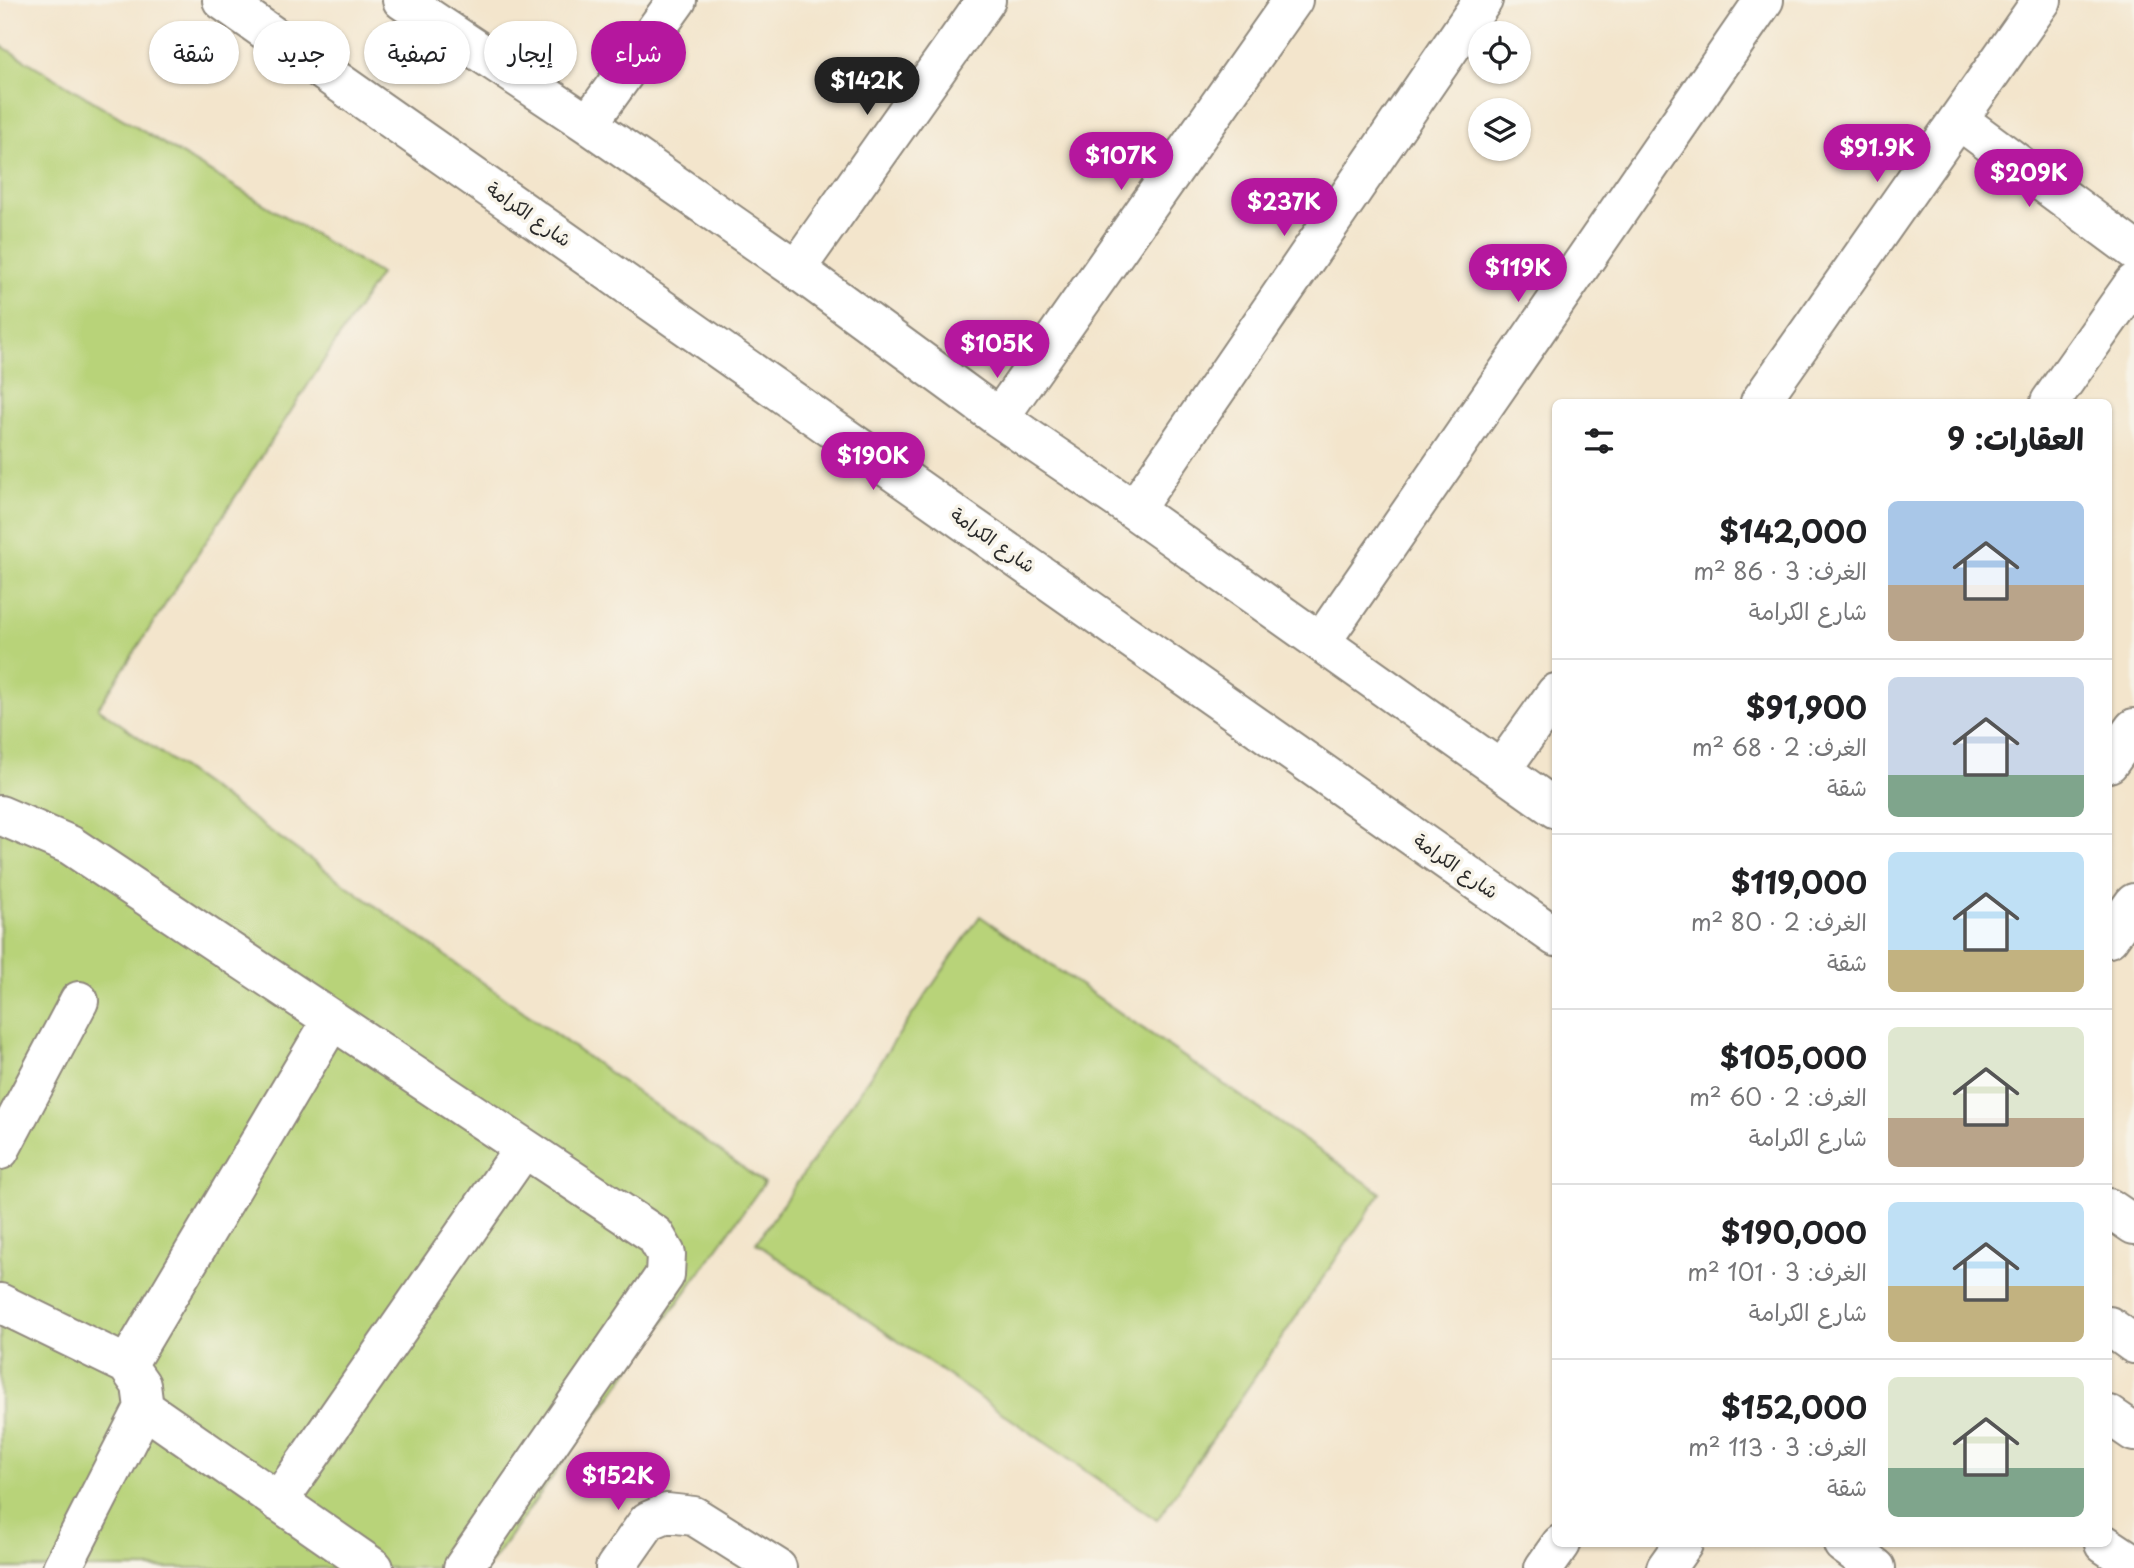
<!DOCTYPE html>
<html lang="ar">
<head>
<meta charset="utf-8">
<style>
  :root { --surface:#fff; --page:#f2f2f2; --text:#202124; --muted:#757577; --line:#e0e0e0; --accent:#b5179e }
  body { margin:0; font-family:"Playpen Sans","Playpen Sans Arabic",sans-serif; background:var(--page); color:var(--text); direction:rtl; height:100vh; display:flex; flex-direction:column; font-size:26px; white-space:nowrap }
  * { box-sizing:border-box; margin:0 }
  p { font-size:23px; color:var(--muted) }
  .icon { flex:none; width:38px; height:38px; fill:none; stroke:currentColor; stroke-width:2; stroke-linecap:round; stroke-linejoin:round }
  .map { position:relative; flex:1; overflow:hidden; direction:ltr }
  .sheet { position:absolute; left:1552px; top:399px; width:560px; height:1148px; display:flex; flex-direction:column; background:var(--surface); border-radius:10px; box-shadow:0 2px 5px #0004; direction:rtl }
  .sheet>* { flex:none }
  .hud { position:absolute; left:21px; top:21px; width:665px; height:63px; direction:rtl; display:flex; gap:14px }
  .buttons { position:absolute; left:1468px; top:21px; display:grid; gap:14px }
  .buttons a { display:grid; place-items:center; width:63px; height:63px; border-radius:50%; background:var(--surface); box-shadow:0 2px 5px #0004; font-size:35px }
  .price { position:absolute; translate:-50% -60px; padding:0 16px; border-radius:24px; background:var(--accent); color:#fff; font-size:23px; line-height:46px; filter:drop-shadow(0 2px 4px #0008) }
  .price::after { content:''; position:absolute; left:50%; top:42px; width:21px; height:16px; margin-left:-10px; background:inherit; clip-path:polygon(0 0,100% 0,50% 100%) }
  .price.current { background:#222; color:#fff }
  ul { padding:0; list-style:none }
  li { display:flex; align-items:center; gap:21px; height:175px; padding:0 28px }
  li+li { border-top:2px solid var(--line) }
  li span { display:grid; place-items:center; flex:none; width:196px; height:140px; border-radius:10px; color:#555 }
  li>.icon { margin-inline-start:auto }
  span .icon { width:84px; height:84px; fill:#fffc; stroke-width:1 }
  li b { font-size:30px }
  h2 { display:flex; justify-content:space-between; align-items:center; height:84px; padding:0 28px; font-size:30px }
  .pill { padding:0 24px; border-radius:32px; background:var(--surface); box-shadow:0 2px 5px #0004; font-size:24px; line-height:63px }
  .pill.current { background:var(--accent); color:#fff }
  .map>svg:first-child { display:block }
</style>
</head>
<body>
<div class="map">
<svg width="2134" height="1568" viewBox="0 0 2134 1568">
  <rect width="100%" height="100%" fill="#f7f3e8"/>
  <filter id="ink" filterUnits="userSpaceOnUse"><feTurbulence type="fractalNoise" baseFrequency=".0143" numOctaves="2"/><feDisplacementMap in="SourceGraphic" scale="14" xChannelSelector="R" yChannelSelector="G"/><feConvolveMatrix kernelMatrix="1 2 1 2 8 2 1 2 1" color-interpolation-filters="sRGB"/></filter>
  <filter id="wash" filterUnits="userSpaceOnUse"><feTurbulence type="fractalNoise" baseFrequency=".00686" numOctaves="4" result="noise"/><feDisplacementMap in="SourceGraphic" scale="28" xChannelSelector="R" yChannelSelector="G"/><feGaussianBlur stdDeviation="1.57" result="paint"/><feColorMatrix in="noise" values="0 0 0 0 0 0 0 0 0 0 0 0 0 0 0 0 0 1.4 0 .05"/><feComposite in="paint" operator="in"/></filter>
  <g filter="url(#wash)">
    <rect width="100%" height="100%" fill="#f3e5cc"/>
    <!-- green -->
    <path fill="#b8d379" stroke="#727f52" stroke-width="2" d="M 0,45 L 380,274 L 98,708 L 764,1183 L 487,1568 L 0,1568 Z
      M 980,916 L 1381,1193 L 1157,1520 L 756,1243 Z"/>
  </g>
  <g filter="url(#ink)">
    <g fill="none" stroke-linecap="round" stroke-linejoin="round">
      <!-- minor casing -->
      <g stroke="#8f887c" stroke-width="42">
        <path id="minor" d="M 222,0 L 1556,937
          M 402,0 L 588,124 L 796,269 L 999,418 L 1134,510 L 1556,809
          M 1959,120 L 2134,250
          M 588,124 L 677,0
          M 796,269 L 986,0
          M 1760,402 L 2042,0
          M 2050,402 L 2134,283
          M 999,418 L 1293,0
          M 1134,510 L 1483,0
          M 1321,642 L 1764,0
          M 2109,763 L 2134,728
          M 1501,770 L 1556,693
          M 0,815 L 70,845 L 655,1235 L 666,1254 L 665,1275 L 463,1568
          M 2109,938 L 2134,903
          M 0,1150 L 79,1001
          M 2109,1208 L 2134,1225
          M 0,1303 L 127,1365 L 141,1385 L 144,1408 L 62,1568
          M 2109,1326 L 2134,1344
          M 127,1365 L 332,1020
          M 144,1408 L 374,1568
          M 2109,1415 L 2134,1432
          M 278,1502 L 524,1148
          M 1843,1544 L 1876,1568
          M 2104,1544 L 2134,1564
          M 615,1568 L 648,1521 L 667,1513 L 694,1516 L 777,1568
          M 1544,1568 L 1561,1544
          M 1666,1568 L 1683,1544"/>
      </g>
      <!-- minor -->
      <use href="#minor" stroke="#fff" stroke-width="38"/>
    </g>
  </g>
  <g text-anchor="middle" stroke-width="7" stroke-linejoin="round" paint-order="stroke">
    <!-- street labels -->
    <g font-size="19" fill="#2b2b2b" stroke="#f7f3e8">
      <text transform="translate(529 214) rotate(35)" y="7">شارع الكرامة</text>
      <text transform="translate(993 540) rotate(35)" y="7">شارع الكرامة</text>
      <text transform="translate(1456 866) rotate(35)" y="7">شارع الكرامة</text>
    </g>
  </g>
</svg>
<div class="buttons">
<a><svg class="icon" aria-label="locate" viewBox="0 0 24 24"><circle cx="12" cy="12" r="6"/><path d="M12 2v4M12 18v4M2 12h4M18 12h4"/></svg></a>
<a><svg class="icon" aria-label="layers" viewBox="0 0 24 24"><path d="M12 4l9 5-9 5-9-5zM3 14l9 5 9-5"/></svg></a>
</div>
<b class="price current" style="left:867px;top:117px">$142K</b>
<b class="price" style="left:1877px;top:184px">$91.9K</b>
<b class="price" style="left:1121px;top:192px">$107K</b>
<b class="price" style="left:2029px;top:209px">$209K</b>
<b class="price" style="left:1284px;top:238px">$237K</b>
<b class="price" style="left:1518px;top:304px">$119K</b>
<b class="price" style="left:997px;top:380px">$105K</b>
<b class="price" style="left:873px;top:492px">$190K</b>
<b class="price" style="left:618px;top:1512px">$152K</b>
<div class="hud">
<a class="pill current">شراء</a>
<a class="pill">إيجار</a>
<a class="pill">تصفية</a>
<a class="pill">جديد</a>
<a class="pill">شقة</a>
</div>
<section class="sheet">
<h2>العقارات: 9<svg class="icon" aria-label="filters" viewBox="0 0 24 24"><path d="M4 7h16M4 17h16"/><circle cx="9" cy="7" r="2"/><circle cx="15" cy="17" r="2"/></svg></h2>
<ul>
<li><span style="background:linear-gradient(#a9c7e8 60%,#b9a48a 0)"><svg class="icon" aria-label="home" viewBox="0 0 24 24"><path d="M3 11l9-7 9 7M6 9v11h12V9"/></svg></span><div><b>$142,000</b><p>الغرف: 3 · 86 m²</p><p>شارع الكرامة</p></div></li>
<li><span style="background:linear-gradient(#c9d6e8 70%,#7fa58c 0)"><svg class="icon" aria-label="home" viewBox="0 0 24 24"><path d="M3 11l9-7 9 7M6 9v11h12V9"/></svg></span><div><b>$91,900</b><p>الغرف: 2 · 68 m²</p><p>شقة</p></div></li>
<li><span style="background:linear-gradient(#bfe0f5 70%,#c2b280 0)"><svg class="icon" aria-label="home" viewBox="0 0 24 24"><path d="M3 11l9-7 9 7M6 9v11h12V9"/></svg></span><div><b>$119,000</b><p>الغرف: 2 · 80 m²</p><p>شقة</p></div></li>
<li><span style="background:linear-gradient(#dfe7d0 65%,#b9a48a 0)"><svg class="icon" aria-label="home" viewBox="0 0 24 24"><path d="M3 11l9-7 9 7M6 9v11h12V9"/></svg></span><div><b>$105,000</b><p>الغرف: 2 · 60 m²</p><p>شارع الكرامة</p></div></li>
<li><span style="background:linear-gradient(#bfe0f5 60%,#c2b280 0)"><svg class="icon" aria-label="home" viewBox="0 0 24 24"><path d="M3 11l9-7 9 7M6 9v11h12V9"/></svg></span><div><b>$190,000</b><p>الغرف: 3 · 101 m²</p><p>شارع الكرامة</p></div></li>
<li><span style="background:linear-gradient(#dfe7d0 65%,#7fa58c 0)"><svg class="icon" aria-label="home" viewBox="0 0 24 24"><path d="M3 11l9-7 9 7M6 9v11h12V9"/></svg></span><div><b>$152,000</b><p>الغرف: 3 · 113 m²</p><p>شقة</p></div></li>
</ul>
</section>
</div>
</body>
</html>
